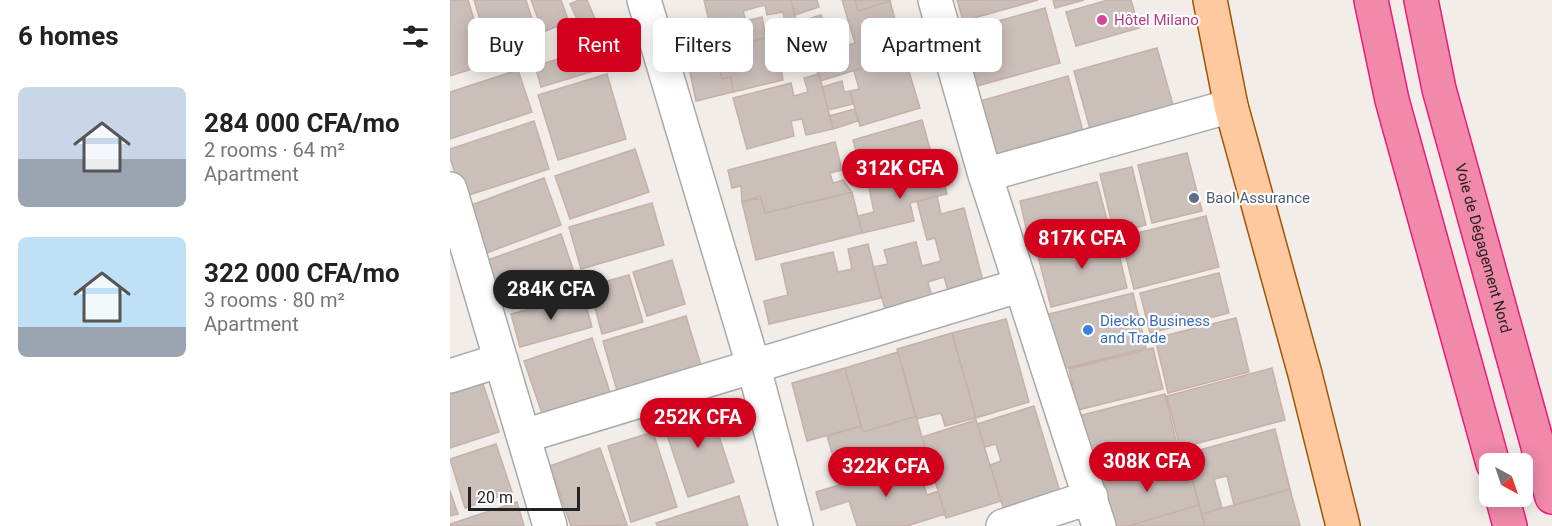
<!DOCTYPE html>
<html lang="en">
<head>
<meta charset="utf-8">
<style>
  :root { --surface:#fff; --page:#f2f2f2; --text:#222; --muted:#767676; --accent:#d3001d }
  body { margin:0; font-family:Roboto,sans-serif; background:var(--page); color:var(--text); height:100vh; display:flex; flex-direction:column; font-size:22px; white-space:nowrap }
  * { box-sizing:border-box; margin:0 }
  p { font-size:20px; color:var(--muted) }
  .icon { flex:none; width:33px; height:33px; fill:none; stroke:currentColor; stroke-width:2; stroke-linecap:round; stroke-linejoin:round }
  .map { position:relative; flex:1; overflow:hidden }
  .side { display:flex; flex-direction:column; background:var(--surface); width:450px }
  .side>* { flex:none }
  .hud { position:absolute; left:18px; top:18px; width:570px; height:54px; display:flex; gap:12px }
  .needle { width:39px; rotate:140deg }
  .tools { position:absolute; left:1029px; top:453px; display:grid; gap:12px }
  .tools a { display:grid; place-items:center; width:54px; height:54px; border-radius:9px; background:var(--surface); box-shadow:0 3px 15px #0003; font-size:30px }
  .scale { position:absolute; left:18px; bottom:15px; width:112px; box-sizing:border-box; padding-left:6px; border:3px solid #222; border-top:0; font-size:16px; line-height:21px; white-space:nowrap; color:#222; -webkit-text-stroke:4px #fff; paint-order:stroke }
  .price { position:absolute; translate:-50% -51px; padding:0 14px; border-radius:21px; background:var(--accent); color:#fff; font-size:20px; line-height:39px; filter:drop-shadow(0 2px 3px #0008) }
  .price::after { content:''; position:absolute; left:50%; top:36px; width:18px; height:14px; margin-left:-9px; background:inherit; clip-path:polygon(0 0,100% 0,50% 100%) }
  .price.on { background:#222; color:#fff }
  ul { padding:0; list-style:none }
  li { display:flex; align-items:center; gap:18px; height:150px; padding:0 18px }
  li span { display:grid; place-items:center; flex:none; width:168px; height:120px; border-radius:9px; color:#555 }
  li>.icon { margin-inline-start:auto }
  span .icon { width:72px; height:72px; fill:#fffc; stroke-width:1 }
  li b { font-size:26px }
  h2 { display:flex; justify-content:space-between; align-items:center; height:72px; padding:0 18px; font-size:26px }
  .tag { padding:0 21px; border-radius:9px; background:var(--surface); box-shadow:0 3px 15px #0003; font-size:21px; line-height:54px }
  .tag.on { background:var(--accent); color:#fff }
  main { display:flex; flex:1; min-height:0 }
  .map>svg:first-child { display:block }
</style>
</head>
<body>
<main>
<section class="side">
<h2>6 homes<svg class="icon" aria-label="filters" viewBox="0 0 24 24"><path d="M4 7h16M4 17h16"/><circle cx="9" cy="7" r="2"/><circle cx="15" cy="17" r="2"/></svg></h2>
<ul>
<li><span style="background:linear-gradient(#c9d6e8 60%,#9aa5b1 0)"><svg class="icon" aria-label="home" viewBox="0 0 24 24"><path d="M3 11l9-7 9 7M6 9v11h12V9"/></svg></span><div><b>284 000 CFA/mo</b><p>2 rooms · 64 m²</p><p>Apartment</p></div></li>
<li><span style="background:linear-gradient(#bfe0f5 75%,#9aa5b1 0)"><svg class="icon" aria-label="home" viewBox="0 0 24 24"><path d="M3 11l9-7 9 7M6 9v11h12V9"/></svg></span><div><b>322 000 CFA/mo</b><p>3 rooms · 80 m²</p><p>Apartment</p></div></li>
</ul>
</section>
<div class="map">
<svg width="1102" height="526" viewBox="0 0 1102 526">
  <rect width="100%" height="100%" fill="#f2ede8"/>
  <!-- building -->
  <path fill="#cbbfba" stroke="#c6b1a8" stroke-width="1.5" d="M 0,0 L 18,0 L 38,64 L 0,76 Z
    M 24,0 L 76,0 L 93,54 L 45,69 Z
    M 81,0 L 111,0 L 119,22 L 93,32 Z
    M 129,0 L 137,0 L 151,33 L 136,39 L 120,4 Z
    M 254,0 L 341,0 L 347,24 L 336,27 L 333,12 L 317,15 L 315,5 L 293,11 L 296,21 L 312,17 L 316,38 L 266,50 Z
    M 341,0 L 367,0 L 369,7 L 345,15 Z
    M 392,0 L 405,0 L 408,11 L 440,1 L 445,19 L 422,26 L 427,44 L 448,38 L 454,55 L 370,81 L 352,21 L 371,15 L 381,50 L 405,43 Z
    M 405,0 L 439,0 L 440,1 L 408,11 Z
    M 507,0 L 588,0 L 513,21 Z
    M 603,0 L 634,0 L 605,8 Z
    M 658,0 L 681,0 L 689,28 L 626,46 L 616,12 Z
    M 595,8 L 610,63 L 527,86 L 512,31 Z
    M 355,28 L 363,60 L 331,68 L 333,80 L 283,92 L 281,77 L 272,79 L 266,50 Z
    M 251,39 L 253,48 L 265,45 L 272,79 L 281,77 L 283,92 L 246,101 L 234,43 Z
    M 151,46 L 157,67 L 91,87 L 85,66 Z
    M 707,48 L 723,105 L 640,129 L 624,71 Z
    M 454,55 L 470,108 L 410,126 L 400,91 L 409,89 L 404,71 Z
    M 68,70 L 82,112 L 0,139 L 0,92 Z
    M 157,74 L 176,139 L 108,160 L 88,95 Z
    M 369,74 L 383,129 L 356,135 L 352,119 L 341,121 L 344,136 L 297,149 L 283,98 L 341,83 L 344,96 L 358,92 L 354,78 Z
    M 618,76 L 634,135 L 546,160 L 530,101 Z
    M 392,81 L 394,92 L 400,91 L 403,104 L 378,110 L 372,87 Z
    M 405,109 L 408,121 L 383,129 L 379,116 Z
    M 472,120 L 482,156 L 413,176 L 403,140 Z
    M 84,121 L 99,169 L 13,197 L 0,158 L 0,149 Z
    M 385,142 L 392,170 L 380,173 L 383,183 L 393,180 L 402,192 L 315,213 L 310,196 L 292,202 L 291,186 L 282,188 L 278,170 Z
    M 185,149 L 199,192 L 120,219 L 105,176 Z
    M 737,153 L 752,211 L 702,223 L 688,165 Z
    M 682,167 L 696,225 L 664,233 L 650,174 Z
    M 491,170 L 497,194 L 460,203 L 464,221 L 412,233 L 408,216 L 424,212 L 419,188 Z
    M 94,178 L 111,225 L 34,254 L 16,207 Z
    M 647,182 L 660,231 L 581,250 L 570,201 Z
    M 402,192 L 412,233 L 306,260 L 292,202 L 311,198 L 315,213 Z
    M 487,196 L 491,214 L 514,208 L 535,289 L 500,298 L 494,277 L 478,282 L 482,297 L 435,309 L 423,267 L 438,264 L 434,250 L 466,242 L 472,266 L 491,261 L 485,238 L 477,240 L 467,201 Z
    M 202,203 L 214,245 L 131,269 L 119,227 Z
    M 756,216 L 769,267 L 684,289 L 671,237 Z
    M 664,233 L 677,288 L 601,307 L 587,252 Z
    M 111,234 L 123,269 L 48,297 L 35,261 Z
    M 418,244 L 431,298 L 319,324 L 314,301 L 338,295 L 331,264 L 383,252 L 388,272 L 402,269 L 398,249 Z
    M 222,260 L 235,304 L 197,316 L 183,272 Z
    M 769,273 L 779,313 L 700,333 L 690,293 Z
    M 179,275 L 193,322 L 152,334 L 139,286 Z
    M 683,293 L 696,348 L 609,370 L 595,315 Z
    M 133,295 L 142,327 L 70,347 L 61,314 Z
    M 236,316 L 253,372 L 169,398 L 153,341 Z
    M 786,318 L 799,372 L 718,393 L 705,338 Z
    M 556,319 L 579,402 L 526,418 L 502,333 Z
    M 502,333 L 526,418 L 495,426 L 491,413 L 466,419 L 447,349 Z
    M 142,338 L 161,395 L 94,419 L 74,361 Z
    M 703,348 L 713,389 L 628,410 L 619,369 Z
    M 448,352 L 466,416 L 413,432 L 395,368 Z
    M 395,368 L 411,426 L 357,441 L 342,383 Z
    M 822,368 L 835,420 L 730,448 L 717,396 Z
    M 31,378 L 49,432 L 0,448 L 0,388 Z
    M 715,394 L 728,449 L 645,469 L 632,415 Z
    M 258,402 L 284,482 L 238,497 L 211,417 Z
    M 584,406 L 610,492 L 554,510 L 540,465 L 551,461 L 546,444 L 535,447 L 527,424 Z
    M 466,416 L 478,458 L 391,484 L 377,436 L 411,426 L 413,432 Z
    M 526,420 L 551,501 L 496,518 L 472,437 Z
    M 825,429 L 840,489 L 784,505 L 777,476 L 764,479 L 772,508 L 752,514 L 735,454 Z
    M 203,432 L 227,507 L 181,522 L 158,446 Z
    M 46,444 L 62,492 L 15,508 L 0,459 Z
    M 150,448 L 177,525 L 121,526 L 100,466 Z
    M 735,454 L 749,505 L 678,526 L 661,526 L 647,477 L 698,463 L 703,483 L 723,478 L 717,459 Z
    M 466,461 L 477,495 L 488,491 L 495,514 L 457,526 L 407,526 L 399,501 L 371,510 L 366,492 Z
    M 840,489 L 850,526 L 755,526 L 752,514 Z
    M 0,491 L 8,514 L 0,516 Z
    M 289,496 L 298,526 L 207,526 L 206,523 Z
    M 67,502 L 74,526 L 0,526 L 0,524 Z
    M 749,505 L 755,526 L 678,526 Z"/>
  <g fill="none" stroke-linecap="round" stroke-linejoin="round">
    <!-- minor casing -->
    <g stroke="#a9a9a9" stroke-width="36">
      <path id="minor" d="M 194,0 L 304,368 L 346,526
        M 485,0 L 535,175 L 649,526
        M 535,175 L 781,106
        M 0,189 L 100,526
        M 0,376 L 51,360
        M 74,436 L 571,285
        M 553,526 L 641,497"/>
    </g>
    <!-- major casing -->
    <g stroke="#9f5500" stroke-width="36">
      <path id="major" d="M 760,0 L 781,106 L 855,374 L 893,526"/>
    </g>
    <!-- highway casing -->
    <g stroke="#ec197e" stroke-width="36">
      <g id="highway">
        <path d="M 921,0 L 942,100 L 1043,464"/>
        <path id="s1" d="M 971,0 L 989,89 L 1102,497"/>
        <path d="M 1052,496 L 1060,526"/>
      </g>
    </g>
    <!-- minor -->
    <use href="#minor" stroke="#fff" stroke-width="33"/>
    <!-- major -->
    <use href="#major" stroke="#ffc9a0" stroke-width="33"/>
    <!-- highway -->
    <use href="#highway" stroke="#f089aa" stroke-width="33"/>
  </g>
  <!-- markers -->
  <circle fill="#d1479c" stroke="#fff" stroke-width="2" cx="652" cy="20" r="6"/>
  <circle fill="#5c6f8a" stroke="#fff" stroke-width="2" cx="744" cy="198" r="6"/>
  <circle fill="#3f7fe0" stroke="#fff" stroke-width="2" cx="638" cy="330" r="6"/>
  <g text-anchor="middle" stroke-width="4.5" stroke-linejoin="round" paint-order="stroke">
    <!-- hotel labels -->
    <g font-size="15" fill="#b23c85" stroke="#fff" text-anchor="start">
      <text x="664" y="25">Hôtel Milano</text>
    </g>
    <!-- service labels -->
    <g font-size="15" fill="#4e5e75" stroke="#fff" text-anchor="start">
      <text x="756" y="203">Baol Assurance</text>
    </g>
    <!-- street labels -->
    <g font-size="15" fill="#222" stroke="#fff">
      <text dy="5" stroke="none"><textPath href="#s1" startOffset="256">Voie de Dégagement Nord</textPath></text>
    </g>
    <!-- shop labels -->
    <g font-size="15" fill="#366cbe" stroke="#fff" text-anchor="start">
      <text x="650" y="326">Diecko Business<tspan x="650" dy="17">and Trade</tspan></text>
    </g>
  </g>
</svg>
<div class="tools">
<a><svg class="needle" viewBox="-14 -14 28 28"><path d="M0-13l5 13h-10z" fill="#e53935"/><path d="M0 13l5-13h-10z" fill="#767676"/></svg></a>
</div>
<div class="scale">20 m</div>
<b class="price" style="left:450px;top:200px">312K CFA</b>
<b class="price" style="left:632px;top:270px">817K CFA</b>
<b class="price on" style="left:101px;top:321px">284K CFA</b>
<b class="price" style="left:248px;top:449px">252K CFA</b>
<b class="price" style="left:697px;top:493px">308K CFA</b>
<b class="price" style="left:436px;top:498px">322K CFA</b>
<div class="hud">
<a class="tag">Buy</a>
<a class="tag on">Rent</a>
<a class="tag">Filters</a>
<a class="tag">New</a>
<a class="tag">Apartment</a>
</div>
</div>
</main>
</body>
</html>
